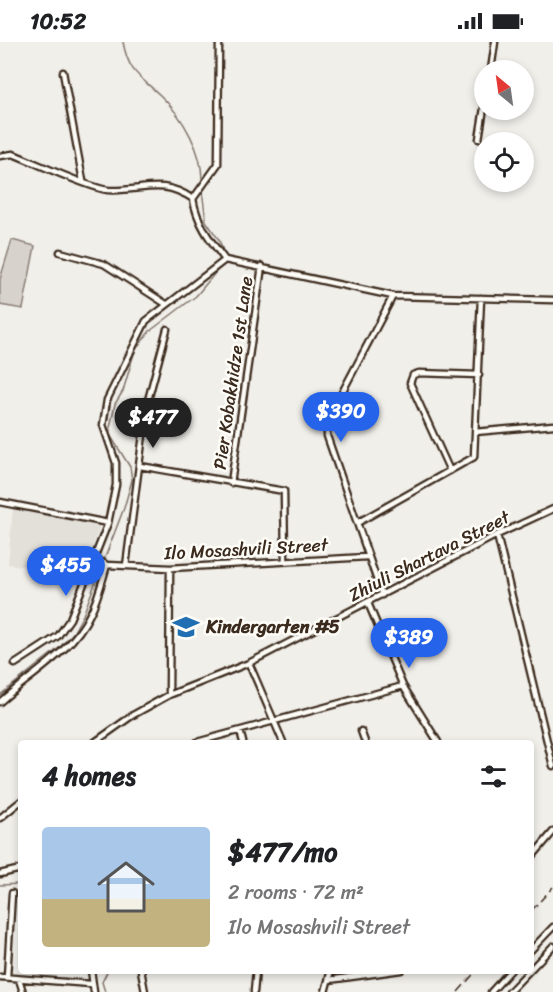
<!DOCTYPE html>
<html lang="en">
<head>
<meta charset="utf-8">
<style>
  :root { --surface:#fff; --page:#f2f2f2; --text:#202124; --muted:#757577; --line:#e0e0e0; --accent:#2563eb }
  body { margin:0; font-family:Sriracha,sans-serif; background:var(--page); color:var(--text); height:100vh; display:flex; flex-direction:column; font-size:22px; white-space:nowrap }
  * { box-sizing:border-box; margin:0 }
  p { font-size:20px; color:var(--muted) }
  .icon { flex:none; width:33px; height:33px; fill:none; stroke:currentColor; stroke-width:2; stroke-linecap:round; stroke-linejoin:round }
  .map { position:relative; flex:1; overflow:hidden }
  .sheet { position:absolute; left:18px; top:698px; width:516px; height:234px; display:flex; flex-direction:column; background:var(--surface); border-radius:6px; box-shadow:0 3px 9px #0003 }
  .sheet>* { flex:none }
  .needle { width:39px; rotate:331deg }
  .fabs { position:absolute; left:474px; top:18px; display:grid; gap:12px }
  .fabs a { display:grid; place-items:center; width:60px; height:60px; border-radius:50%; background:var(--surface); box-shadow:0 3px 9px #0003; font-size:30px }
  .price { position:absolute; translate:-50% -51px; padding:0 14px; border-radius:21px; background:var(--accent); color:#fff; font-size:20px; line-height:39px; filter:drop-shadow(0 2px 3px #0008) }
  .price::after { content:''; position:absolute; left:50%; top:36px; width:18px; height:14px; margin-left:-9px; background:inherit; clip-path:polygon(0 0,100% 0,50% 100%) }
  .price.on { background:#222; color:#fff }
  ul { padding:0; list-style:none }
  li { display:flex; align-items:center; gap:18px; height:150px; padding:0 24px }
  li+li { border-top:2px solid var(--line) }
  li span { display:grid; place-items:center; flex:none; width:168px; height:120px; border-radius:6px; color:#555 }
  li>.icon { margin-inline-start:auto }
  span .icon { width:72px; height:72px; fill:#fffc; stroke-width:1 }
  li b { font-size:26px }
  h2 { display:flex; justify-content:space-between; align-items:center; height:72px; padding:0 24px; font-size:26px }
  .status { display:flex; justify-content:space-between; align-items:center; height:42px; padding:0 30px; background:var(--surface); direction:ltr }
  .status svg { height:16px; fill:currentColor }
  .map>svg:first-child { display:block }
</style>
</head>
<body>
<div class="status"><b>10:52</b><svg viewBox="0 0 49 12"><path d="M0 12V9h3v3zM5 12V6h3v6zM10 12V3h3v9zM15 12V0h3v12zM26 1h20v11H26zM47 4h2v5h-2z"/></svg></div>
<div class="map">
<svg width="553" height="950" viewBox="0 0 553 950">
  <rect width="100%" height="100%" fill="#f1efea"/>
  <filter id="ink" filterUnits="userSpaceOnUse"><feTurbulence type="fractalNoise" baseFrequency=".0167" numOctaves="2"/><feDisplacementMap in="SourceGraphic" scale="12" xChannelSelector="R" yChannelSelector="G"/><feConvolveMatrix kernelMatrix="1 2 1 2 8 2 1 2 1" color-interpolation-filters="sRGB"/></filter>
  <g filter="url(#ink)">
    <!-- built -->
    <path fill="#e3e0da" d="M 13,464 L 101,480 L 83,534 L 8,522 Z"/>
    <!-- green -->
    <path fill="#d7d2cc" stroke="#897e75" stroke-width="1.5" d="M 12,198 L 35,204 L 23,267 L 0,263 L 0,237 Z"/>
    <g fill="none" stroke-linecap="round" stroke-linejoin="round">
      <!-- stream -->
      <path stroke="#80746b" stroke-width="1.5" d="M 123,0 C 129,32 140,34 161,54 C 183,75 203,110 202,140
        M 202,148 L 206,179 L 219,198 L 225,214
        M 0,653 L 60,605 L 73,591 L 83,573 L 124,466 L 132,438 L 130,425 L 110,393 L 110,386 L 115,362 L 123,349 L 135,308 L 150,289 L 196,254 L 221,224
        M 0,843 L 21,842
        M 105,950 L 102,940 L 108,928"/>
      <!-- minor casing -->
      <g stroke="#3b2a1e" stroke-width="9">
        <path id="minor" d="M 491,28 L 495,0
          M 63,30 L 83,139
          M 479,97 L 484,66
          M 0,114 L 13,112 C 34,120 89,146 108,148 C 143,150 160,135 193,157 C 197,181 210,198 225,218
          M 193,157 L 218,122 L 219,0
          M 60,210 L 104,222 L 166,262
          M 225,218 L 393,254 L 553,258
          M 475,390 L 553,383
          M 140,424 L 284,449 L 285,518
          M 450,429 L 410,341 L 413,333 L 419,331 L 479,333
          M 231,441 L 262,224
          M 0,460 L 108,481
          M 357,481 L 474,415 L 481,256
          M 497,493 L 553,724
          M 94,516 L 107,523 L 170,526 L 367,515
          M 126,524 L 147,362 L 167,287
          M 382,553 L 327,394 L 327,379 L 393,254
          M 368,561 L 403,644 L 438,700
          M 249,621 L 283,700
          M 15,622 L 58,594 L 70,577 L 108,481 L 116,443 L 116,421 L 103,383 L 107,358 L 146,279 L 225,218
          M 169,653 L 170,526
          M 0,660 C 30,633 72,610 90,572 C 98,557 102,539 107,523
          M 240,689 L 243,700
          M 361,689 L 365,700
          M 95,700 L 133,673 L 169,653 L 249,621 L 497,493 L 553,467
          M 197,700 L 403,644
          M 0,776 L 21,759
          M 531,816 L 553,790
          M 0,832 L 21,827
          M 531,908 L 553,885
          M 531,927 L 553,904
          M 91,928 L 94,950
          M 141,928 L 145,950
          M 0,935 L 91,942
          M 7,935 L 12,851
          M 19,937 L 23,950
          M 329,938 L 401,928
          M 254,950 L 256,928
          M 325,950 L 331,928
          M 491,950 L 511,928
          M 509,950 L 530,928"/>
      </g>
      <!-- minor -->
      <use href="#minor" stroke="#fdfcf7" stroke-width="4.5"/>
      <!-- rail -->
      <path stroke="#3b2a1e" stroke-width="1.5" stroke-dasharray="9 4.5" stroke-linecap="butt" d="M 531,869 L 553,845
        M 458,950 L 477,928"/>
    </g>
  </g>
  <!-- icons -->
  <defs>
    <g id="school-bare" transform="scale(2.07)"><path d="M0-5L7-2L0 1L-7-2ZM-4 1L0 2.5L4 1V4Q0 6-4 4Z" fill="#1f6fb2" stroke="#fdfcf7" stroke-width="2.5" paint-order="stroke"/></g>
  </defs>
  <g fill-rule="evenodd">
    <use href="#school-bare" x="186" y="585"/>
  </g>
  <g text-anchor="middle" stroke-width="5" stroke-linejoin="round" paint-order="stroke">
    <!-- street labels -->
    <g font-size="18" fill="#3b2a1e" stroke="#fdfcf7">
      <text transform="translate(233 331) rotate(-82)" y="6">Pier Kobakhidze 1st Lane</text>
      <text transform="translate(246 507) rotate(-3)" y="6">Ilo Mosashvili Street</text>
      <text transform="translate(429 514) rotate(-27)" y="6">Zhiuli Shartava Street</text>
    </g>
    <!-- poi labels -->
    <g font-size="18" font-weight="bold" fill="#3b2a1e" stroke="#fdfcf7" text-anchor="start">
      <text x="206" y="591">Kindergarten #5</text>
    </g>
  </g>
</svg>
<div class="fabs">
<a><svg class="needle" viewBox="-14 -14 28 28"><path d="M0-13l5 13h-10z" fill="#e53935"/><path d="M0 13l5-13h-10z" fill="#757577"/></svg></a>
<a><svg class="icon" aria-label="locate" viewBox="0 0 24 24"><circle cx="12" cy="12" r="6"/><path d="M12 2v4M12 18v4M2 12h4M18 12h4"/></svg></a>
</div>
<b class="price" style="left:341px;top:401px">$390</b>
<b class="price on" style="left:153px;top:407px">$477</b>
<b class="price" style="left:66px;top:555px">$455</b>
<b class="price" style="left:409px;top:627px">$389</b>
<section class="sheet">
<h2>4 homes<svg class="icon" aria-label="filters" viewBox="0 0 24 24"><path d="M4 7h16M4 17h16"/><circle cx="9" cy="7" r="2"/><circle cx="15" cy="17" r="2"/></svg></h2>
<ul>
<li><span style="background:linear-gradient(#a9c7e8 60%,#c2b280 0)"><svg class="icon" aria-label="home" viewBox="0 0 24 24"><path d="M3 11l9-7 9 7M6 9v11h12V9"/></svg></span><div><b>$477/mo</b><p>2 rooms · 72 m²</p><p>Ilo Mosashvili Street</p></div></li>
</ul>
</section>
</div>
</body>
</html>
